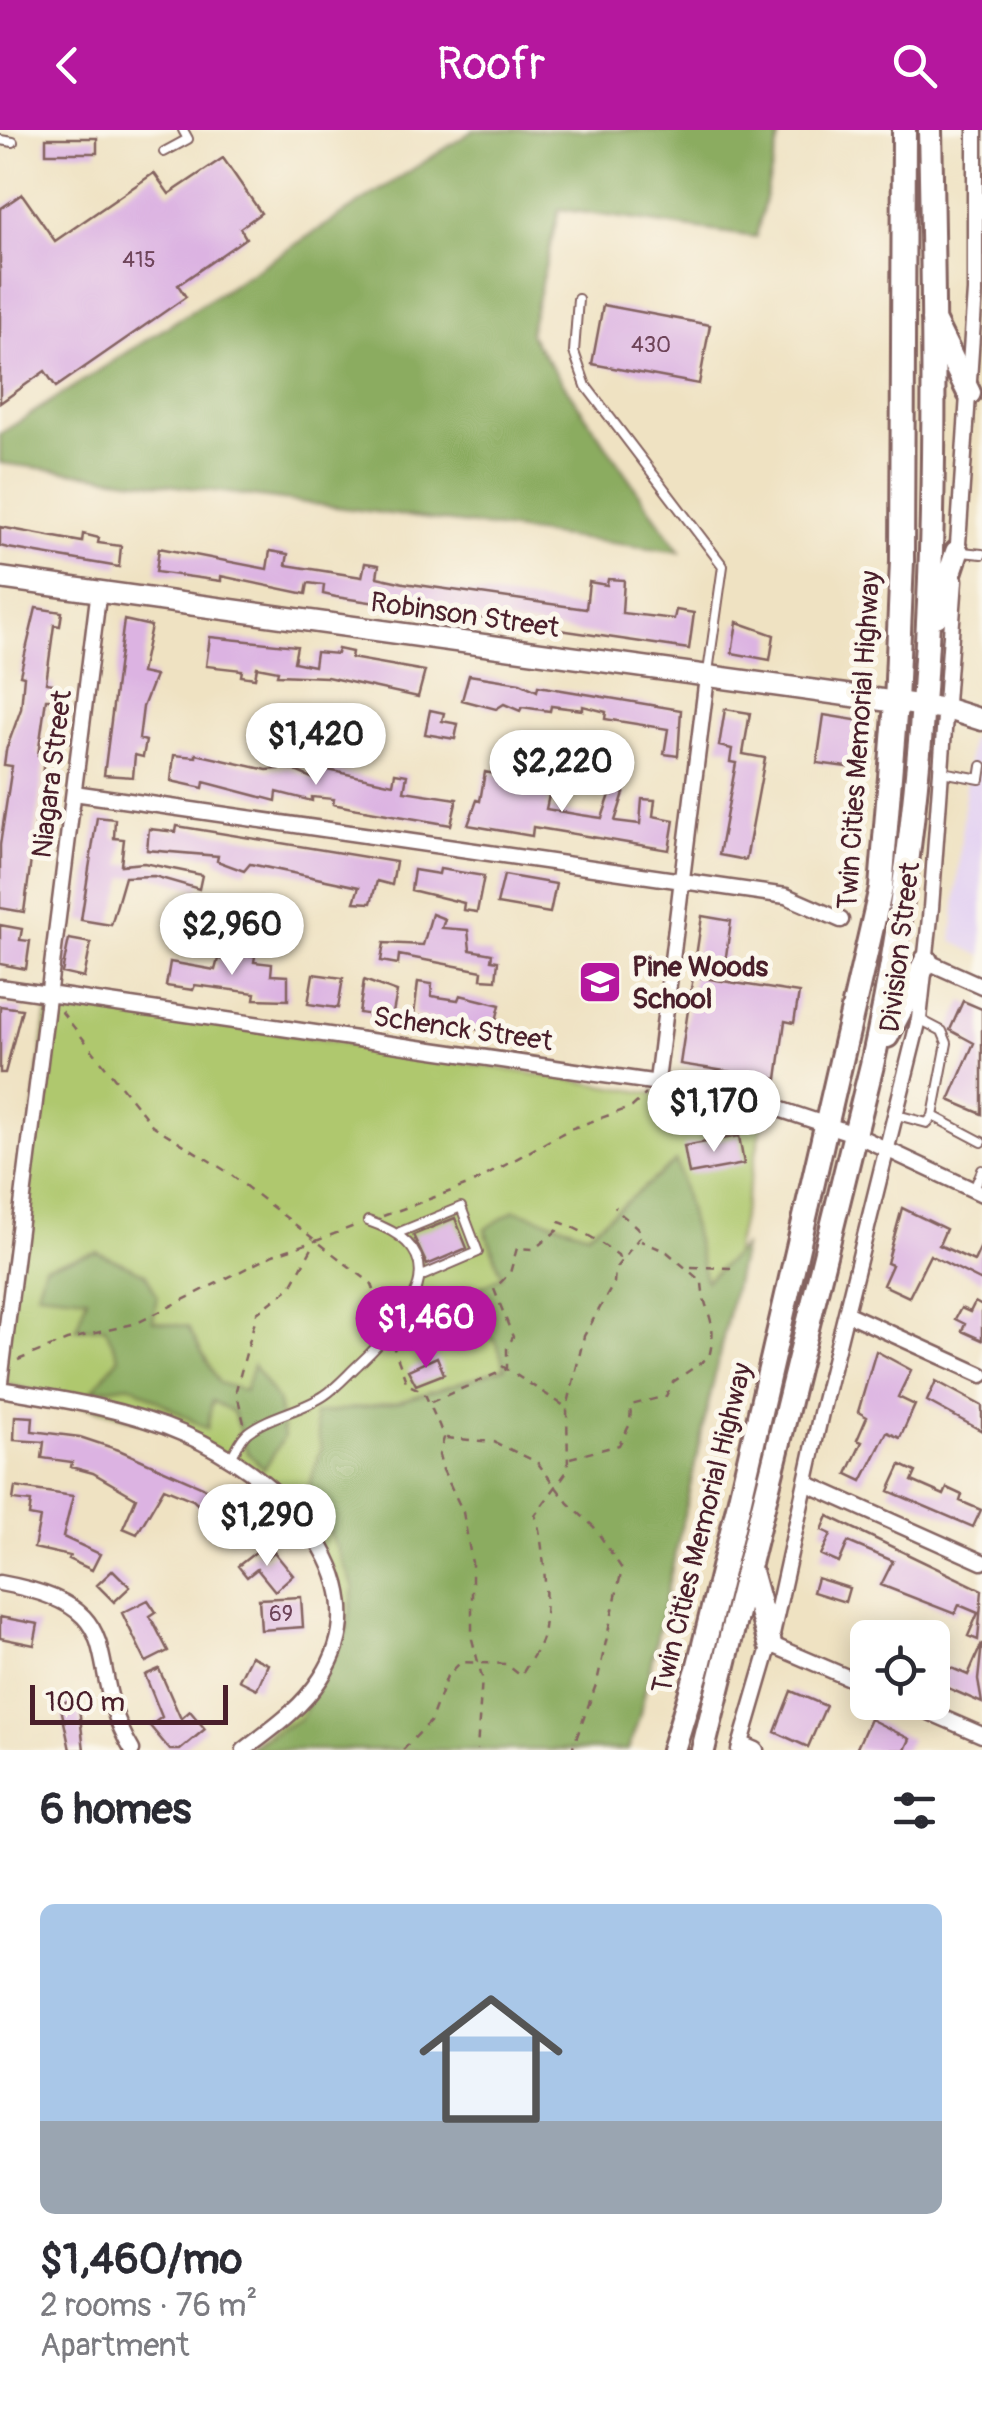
<!DOCTYPE html>
<html lang="en">
<head>
<meta charset="utf-8">
<style>
  :root { --surface:#fff; --page:#f2f2f3; --text:#2b2b33; --muted:#7c7c81; --accent:#b5179e }
  body { margin:0; font-family:Pangolin,sans-serif; background:var(--page); color:var(--text); height:100vh; display:flex; flex-direction:column; font-size:38px; white-space:nowrap }
  * { box-sizing:border-box; margin:0 }
  p { font-size:32px; color:var(--muted) }
  .icon { flex:none; width:55px; height:55px; fill:none; stroke:currentColor; stroke-width:2; stroke-linecap:round; stroke-linejoin:round }
  .map { position:relative; height:1620px; overflow:hidden }
  .panel { display:flex; flex-direction:column; background:var(--surface); flex:1 }
  .panel>* { flex:none }
  .tools { position:absolute; left:850px; top:1490px; display:grid; gap:20px }
  .tools a { display:grid; place-items:center; width:100px; height:100px; border-radius:15px; background:var(--surface); box-shadow:0 5px 25px #0003; font-size:50px }
  .scale { position:absolute; left:30px; bottom:25px; width:198px; box-sizing:border-box; padding-left:10px; border:5px solid #4a1f2b; border-top:0; font-size:28px; line-height:35px; white-space:nowrap; color:#4a1f2b; -webkit-text-stroke:8px #fbf7ec; paint-order:stroke }
  .price { position:absolute; translate:-50% -85px; padding:0 22px; border-radius:35px; background:#fff; color:#222; font-size:32px; line-height:65px; filter:drop-shadow(0 2px 5px #0008) }
  .price::after { content:''; position:absolute; left:50%; top:60px; width:30px; height:22px; margin-left:-15px; background:inherit; clip-path:polygon(0 0,100% 0,50% 100%) }
  .price.on { background:var(--accent); color:#fff }
  ul { padding:0; list-style:none }
  li { display:grid; align-content:center; gap:20px; height:530px; padding:0 40px }
  li span { display:grid; place-items:center; height:310px; border-radius:15px; color:#555 }
  li>.icon { margin-inline-start:auto }
  span .icon { width:180px; height:180px; fill:#fffc; stroke-width:1 }
  li b { font-size:42px }
  h2 { display:flex; justify-content:space-between; align-items:center; height:120px; padding:0 40px; font-size:42px }
  header { display:flex; justify-content:space-between; align-items:center; height:130px; padding:0 40px; background:var(--accent); color:#fff; font-size:45px; font-weight:600 }
  .map>svg:first-child { display:block }
</style>
</head>
<body>
<header><svg class="icon" aria-label="back" viewBox="0 0 24 24"><path d="M15 5l-7 7 7 7"/></svg>Roofr<svg class="icon" aria-label="search" viewBox="0 0 24 24"><circle cx="10" cy="10" r="6"/><path d="M15 15l6 6"/></svg></header>
<div class="map">
<svg width="982" height="1620" viewBox="0 0 982 1620">
  <rect width="100%" height="100%" fill="#fbf7ec"/>
  <filter id="ink" filterUnits="userSpaceOnUse"><feTurbulence type="fractalNoise" baseFrequency=".01" numOctaves="2"/><feDisplacementMap in="SourceGraphic" scale="20" xChannelSelector="R" yChannelSelector="G"/><feConvolveMatrix kernelMatrix="1 2 1 2 8 2 1 2 1" color-interpolation-filters="sRGB"/></filter>
  <filter id="wash" filterUnits="userSpaceOnUse"><feTurbulence type="fractalNoise" baseFrequency=".0048" numOctaves="4" result="noise"/><feDisplacementMap in="SourceGraphic" scale="40" xChannelSelector="R" yChannelSelector="G"/><feGaussianBlur stdDeviation="2.25" result="paint"/><feColorMatrix in="noise" values="0 0 0 0 0 0 0 0 0 0 0 0 0 0 0 0 0 1.4 0 .05"/><feComposite in="paint" operator="in"/></filter>
  <g filter="url(#wash)">
    <rect width="100%" height="100%" fill="#efe2c2"/>
    <!-- built -->
    <path fill="#e4d3f2" d="M 970,608 L 982,611 L 982,826 L 952,811 Z"/>
    <!-- green -->
    <path fill="#afc86e" stroke="#7c744c" stroke-width="2.5" d="M 49,864 L 765,982 L 642,1546 L 244,1620 L 296,1581 L 340,1501 L 335,1448 L 273,1358 L 184,1304 L 0,1252 Z"/>
    <!-- forest -->
    <path fill="#8bac61" stroke="#6a6646" stroke-width="2.5" d="M 474,0 L 781,0 L 756,107 L 559,79 L 529,204 L 680,422 L 0,333 L 0,304 Z
      M 676,1031 L 706,1151 L 743,1117 L 639,1588 L 628,1620 L 245,1620 L 301,1588 L 347,1501 L 354,1457 L 309,1357 L 321,1318 L 314,1284 L 398,1272 L 505,1238 L 496,1211 L 439,1179 L 502,1146 L 485,1099 L 515,1080 L 588,1103 Z
      M 97,1122 L 146,1144 L 157,1166 L 153,1191 L 188,1197 L 219,1253 L 245,1261 L 253,1235 L 278,1271 L 284,1307 L 264,1339 L 247,1322 L 233,1282 L 212,1271 L 207,1299 L 131,1255 L 92,1261 L 119,1227 L 105,1197 L 76,1199 L 87,1167 L 37,1162 L 45,1136 Z"/>
    <g id="blocks">
      <!-- building -->
      <path fill="#dcb3e2" d="M 46,8 L 97,8 L 97,23 L 46,23 Z
        M 223,28 L 261,83 L 240,98 L 246,108 L 178,155 L 186,167 L 56,257 L 45,241 L 0,273 L 0,79 L 22,64 L 55,111 L 154,43 L 169,64 Z
        M 603,175 L 710,195 L 699,254 L 592,234 Z
        M 0,397 L 82,412 L 83,404 L 99,408 L 98,413 L 121,416 L 119,437 L 8,418 L 0,416 Z
        M 159,418 L 267,439 L 270,421 L 288,424 L 286,435 L 362,447 L 365,433 L 379,435 L 377,447 L 404,453 L 586,479 L 589,452 L 607,455 L 608,449 L 624,450 L 622,483 L 674,489 L 676,480 L 694,483 L 689,519 L 336,467 L 323,464 L 324,455 L 308,453 L 306,464 L 221,446 L 221,451 L 156,442 Z
        M 36,478 L 62,482 L 60,496 L 54,495 L 46,553 L 54,554 L 52,569 L 46,569 L 38,625 L 44,626 L 42,648 L 24,782 L 0,778 L 0,715 L 12,636 L 4,635 L 6,620 L 21,579 L 24,546 L 20,545 Z
        M 124,490 L 151,496 L 141,543 L 155,546 L 143,577 L 139,609 L 146,611 L 143,627 L 135,625 L 133,647 L 104,645 Z
        M 737,492 L 774,505 L 770,530 L 732,523 Z
        M 210,507 L 297,516 L 294,532 L 314,536 L 316,522 L 337,524 L 338,519 L 352,522 L 351,528 L 425,541 L 418,567 L 327,547 L 277,545 L 278,541 L 257,537 L 255,548 L 241,546 L 242,540 L 206,536 Z
        M 469,545 L 520,553 L 537,561 L 538,556 L 681,580 L 678,626 L 664,624 L 668,599 L 605,589 L 606,582 L 583,576 L 583,580 L 551,576 L 550,581 L 522,577 L 520,581 L 504,574 L 496,579 L 462,570 Z
        M 725,579 L 750,583 L 743,624 L 765,628 L 746,730 L 719,725 L 736,633 L 730,632 L 732,619 L 719,616 Z
        M 430,580 L 444,583 L 442,591 L 458,594 L 455,609 L 425,604 Z
        M 824,585 L 861,591 L 854,638 L 817,633 Z
        M 196,624 L 267,640 L 289,638 L 318,651 L 319,638 L 393,654 L 395,643 L 407,645 L 404,661 L 457,669 L 451,695 L 352,678 L 333,674 L 334,669 L 312,667 L 312,671 L 277,662 L 276,671 L 204,652 L 203,658 L 171,651 L 174,625 L 196,627 Z
        M 485,642 L 551,656 L 546,679 L 581,685 L 602,688 L 612,659 L 624,663 L 615,691 L 640,694 L 642,669 L 655,670 L 653,686 L 674,690 L 669,720 L 533,697 L 532,706 L 468,695 L 477,670 L 480,671 Z
        M 97,687 L 115,689 L 114,708 L 124,709 L 121,735 L 144,733 L 202,745 L 199,759 L 154,746 L 125,747 L 111,795 L 81,790 Z
        M 177,696 L 396,732 L 392,755 L 377,751 L 371,773 L 354,772 L 359,757 L 250,734 L 244,741 L 217,731 L 218,726 L 147,720 L 149,699 L 176,702 Z
        M 440,739 L 484,746 L 477,782 L 463,780 L 464,773 L 411,760 L 414,740 L 439,744 Z
        M 504,745 L 556,754 L 550,783 L 497,774 Z
        M 432,784 L 445,789 L 442,798 L 468,800 L 470,820 L 492,824 L 491,830 L 498,831 L 496,850 L 481,849 L 482,841 L 399,825 L 398,834 L 381,831 L 384,813 L 423,815 Z
        M 702,786 L 731,791 L 725,833 L 703,848 L 799,863 L 794,893 L 785,891 L 777,949 L 680,934 Z
        M 0,795 L 22,799 L 20,810 L 30,811 L 26,839 L 0,834 Z
        M 69,809 L 91,813 L 84,848 L 62,843 Z
        M 241,824 L 255,826 L 254,832 L 272,834 L 271,845 L 288,846 L 288,870 L 254,869 L 255,863 L 195,855 L 193,860 L 166,856 L 170,832 L 215,840 L 218,829 L 240,831 Z
        M 313,844 L 343,848 L 338,878 L 308,874 Z
        M 364,850 L 397,862 L 392,888 L 359,883 Z
        M 418,852 L 432,854 L 431,866 L 458,870 L 460,865 L 500,875 L 493,903 L 414,885 Z
        M 963,871 L 982,879 L 982,984 L 949,970 L 974,913 L 950,900 Z
        M 0,876 L 22,879 L 5,943 L 0,943 Z
        M 739,1006 L 744,1034 L 689,1044 L 684,1016 Z
        M 902,1078 L 946,1099 L 939,1115 L 974,1131 L 982,1114 L 982,1151 L 930,1125 L 909,1167 L 883,1155 L 892,1135 L 887,1133 Z
        M 455,1088 L 467,1118 L 427,1135 L 413,1105 Z
        M 975,1172 L 982,1176 L 982,1210 L 962,1201 L 965,1194 L 955,1189 L 961,1178 L 970,1182 Z
        M 876,1221 L 911,1240 L 898,1267 L 915,1275 L 900,1308 L 887,1302 L 862,1351 L 847,1344 L 862,1312 L 857,1310 L 867,1287 L 858,1282 Z
        M 437,1227 L 444,1244 L 416,1255 L 408,1240 Z
        M 936,1251 L 982,1276 L 982,1301 L 927,1271 Z
        M 15,1286 L 33,1287 L 32,1301 L 80,1307 L 119,1320 L 203,1357 L 228,1379 L 230,1374 L 245,1382 L 232,1407 L 218,1399 L 220,1395 L 193,1370 L 164,1358 L 137,1404 L 123,1398 L 136,1368 L 93,1343 L 71,1337 L 72,1332 L 42,1328 L 44,1312 L 14,1310 Z
        M 901,1335 L 916,1342 L 912,1351 L 944,1365 L 947,1358 L 962,1365 L 960,1371 L 981,1380 L 973,1397 L 889,1361 Z
        M 15,1357 L 73,1366 L 63,1407 L 100,1424 L 92,1440 L 68,1429 L 70,1426 L 34,1418 L 40,1388 L 29,1386 L 31,1372 L 13,1370 Z
        M 828,1386 L 982,1460 L 978,1510 L 968,1506 L 978,1483 L 959,1475 L 955,1484 L 881,1455 L 893,1431 L 848,1412 L 839,1433 L 821,1425 L 831,1404 L 822,1400 Z
        M 257,1421 L 264,1430 L 274,1422 L 293,1445 L 275,1461 L 257,1439 L 247,1447 L 238,1436 Z
        M 113,1440 L 130,1457 L 114,1472 L 97,1455 Z
        M 817,1448 L 849,1458 L 845,1472 L 813,1462 Z
        M 301,1467 L 303,1497 L 261,1500 L 259,1469 Z
        M 148,1470 L 156,1482 L 150,1486 L 168,1521 L 146,1532 L 122,1483 Z
        M 0,1487 L 38,1494 L 34,1515 L 0,1508 Z
        M 982,1513 L 978,1550 L 982,1573 L 939,1554 L 947,1536 L 968,1545 Z
        M 251,1526 L 268,1534 L 257,1559 L 239,1550 Z
        M 159,1539 L 181,1589 L 190,1581 L 205,1599 L 180,1620 L 170,1620 L 150,1596 L 162,1587 L 145,1545 Z
        M 791,1561 L 826,1576 L 808,1617 L 775,1602 Z
        M 78,1569 L 84,1620 L 70,1620 L 60,1573 Z
        M 870,1589 L 910,1609 L 905,1620 L 856,1620 Z"/>
    </g>
  </g>
  <g filter="url(#ink)">
    <use href="#blocks" fill-opacity="0" stroke="#846360" stroke-width="2.5"/>
    <g fill="none" stroke-linecap="round" stroke-linejoin="round">
      <!-- lane casing -->
      <g stroke="#846360" stroke-width="12">
        <path id="lane" d="M 0,10 L 13,12
          M 164,22 L 188,9 L 183,0
          M 578,169 L 574,222 L 586,256 L 723,436 L 708,542
          M 962,422 L 982,424
          M 942,642 L 980,649 L 982,636
          M 897,985 L 927,993 L 933,986 L 947,913 L 942,901 L 919,889
          M 933,986 L 982,1012
          M 974,1059 L 982,1040
          M 400,1102 L 461,1077 L 478,1122 L 422,1146
          M 231,1328 C 236,1320 241,1307 248,1302 C 270,1285 302,1281 325,1265 C 337,1257 348,1244 359,1234 C 409,1187 462,1123 368,1091"/>
      </g>
      <!-- street casing -->
      <g stroke="#846360" stroke-width="19">
        <path id="street" d="M 957,429 L 975,161 L 975,0
          M 74,663 L 786,766 L 841,790
          M 926,831 L 982,856
          M 0,857 L 734,964 L 854,1004 L 982,1064
          M 657,951 L 707,547
          M 848,1184 L 982,1245
          M 0,1252 L 99,459
          M 0,1259 C 62,1269 126,1279 184,1304 C 271,1341 389,1445 321,1548 C 301,1579 273,1598 244,1620
          M 808,1354 L 982,1432
          M 0,1453 C 139,1478 79,1531 132,1620
          M 770,1514 L 868,1556
          M 906,1572 L 982,1605
          M 742,1614 L 756,1620
          M 739,1620 L 770,1514 L 821,1283 L 919,889 L 931,778 L 955,450"/>
      </g>
      <!-- secondary casing -->
      <g stroke="#846360" stroke-width="25">
        <path id="secondary" d="M 0,448 L 947,579 L 982,590"/>
      </g>
      <!-- primary casing -->
      <g stroke="#846360" stroke-width="28">
        <path id="primary" d="M 933,190 L 969,263
          M 936,486 L 957,422
          M 887,906 L 926,831
          M 751,1445 L 770,1514
          M 673,1620 L 698,1539 L 739,1373 L 881,758 L 896,573 L 902,431 L 904,0
          M 703,1620 L 872,935 C 940,630 937,311 930,0"/>
      </g>
      <!-- path -->
      <path stroke="#846360" stroke-width="2.5" stroke-dasharray="8 8" stroke-linecap="butt" d="M 61,881 L 152,995 L 226,1041 L 372,1154 L 385,1192
        M 383,1086 L 473,1053 L 570,999 L 632,977 L 646,964
        M 691,1137 L 735,1138
        M 392,1213 L 407,1254 L 424,1262 L 439,1295 L 444,1308 L 439,1325 L 443,1340 L 463,1382 L 472,1433 L 472,1509 L 482,1547 L 477,1620
        M 18,1230 L 67,1210 L 137,1193 L 273,1125 L 315,1111
        M 502,1236 L 566,1277
        M 431,1272 L 507,1239 L 507,1218 L 513,1207 L 494,1159 L 510,1143 L 517,1118 L 534,1119 L 559,1099 L 559,1092 C 579,1098 601,1113 618,1125 L 620,1131
        M 244,1293 L 236,1260 L 257,1183 L 290,1158 L 316,1111 L 357,1095
        M 446,1308 L 494,1312 L 537,1332 L 568,1373 L 594,1397 L 622,1439 L 597,1552 L 572,1620
        M 570,1328 L 619,1315 L 630,1294 L 631,1275 L 666,1266 L 673,1252 L 709,1227 C 719,1187 704,1187 702,1152 L 667,1122 L 641,1111
        M 403,1620 L 430,1592 L 447,1546 L 461,1532 L 506,1534 L 521,1546 C 527,1535 536,1523 541,1511 C 550,1489 544,1407 535,1385 L 568,1340 L 567,1278 L 584,1206 L 614,1153 L 615,1139 L 642,1104 C 634,1091 622,1089 615,1076"/>
      <!-- lane -->
      <use href="#lane" stroke="#fff" stroke-width="8"/>
      <!-- street -->
      <use href="#street" stroke="#fff" stroke-width="14"/>
      <!-- secondary -->
      <use href="#secondary" stroke="#fff" stroke-width="20"/>
      <!-- primary -->
      <use href="#primary" stroke="#fff" stroke-width="22"/>
    </g>
  </g>
  <!-- icons -->
  <defs>
    <g id="school-square" transform="scale(2.25)"><rect x="-9" y="-9" width="18" height="18" rx="4" fill="#b5179e" stroke="#fbf7ec"/><path d="M0-5L7-2L0 1L-7-2ZM-4 1L0 2.5L4 1V4Q0 6-4 4Z" fill="#fff"/></g>
  </defs>
  <g fill-rule="evenodd">
    <use href="#school-square" x="600" y="852"/>
  </g>
  <g text-anchor="middle" stroke-width="10" stroke-linejoin="round" paint-order="stroke">
    <!-- number labels -->
    <g font-size="22" fill="#6e4459">
      <text x="139" y="137">415</text>
      <text x="651" y="222">430</text>
      <text x="281" y="1491">69</text>
    </g>
    <!-- street labels -->
    <g font-size="28" fill="#4a1f2b" stroke="#fbf7ec">
      <text transform="translate(465 484) rotate(8)" y="10">Robinson Street</text>
      <text transform="translate(858 610) rotate(-86)" y="10">Twin Cities Memorial Highway</text>
      <text transform="translate(51 644) rotate(-83)" y="10">Niagara Street</text>
      <text transform="translate(899 817) rotate(-83)" y="10">Division Street</text>
      <text transform="translate(463 898) rotate(8)" y="10">Schenck Street</text>
      <text transform="translate(701 1398) rotate(-76)" y="10">Twin Cities Memorial Highway</text>
    </g>
    <!-- poi labels -->
    <g font-size="28" font-weight="bold" fill="#4a1f2b" stroke="#fbf7ec" text-anchor="start">
      <text x="632" y="846">Pine Woods<tspan x="632" dy="32">School</tspan></text>
    </g>
  </g>
</svg>
<div class="tools">
<a><svg class="icon" aria-label="locate" viewBox="0 0 24 24"><circle cx="12" cy="12" r="6"/><path d="M12 2v4M12 18v4M2 12h4M18 12h4"/></svg></a>
</div>
<div class="scale">100 m</div>
<b class="price" style="left:316px;top:658px">$1,420</b>
<b class="price" style="left:562px;top:685px">$2,220</b>
<b class="price" style="left:232px;top:848px">$2,960</b>
<b class="price" style="left:714px;top:1025px">$1,170</b>
<b class="price on" style="left:426px;top:1241px">$1,460</b>
<b class="price" style="left:267px;top:1439px">$1,290</b>
</div>
<section class="panel">
<h2>6 homes<svg class="icon" aria-label="filters" viewBox="0 0 24 24"><path d="M4 7h16M4 17h16"/><circle cx="9" cy="7" r="2"/><circle cx="15" cy="17" r="2"/></svg></h2>
<ul>
<li><span style="background:linear-gradient(#a9c7e8 70%,#9aa5b1 0)"><svg class="icon" aria-label="home" viewBox="0 0 24 24"><path d="M3 11l9-7 9 7M6 9v11h12V9"/></svg></span><div><b>$1,460/mo</b><p>2 rooms · 76 m²</p><p>Apartment</p></div></li>
</ul>
</section>
</body>
</html>
